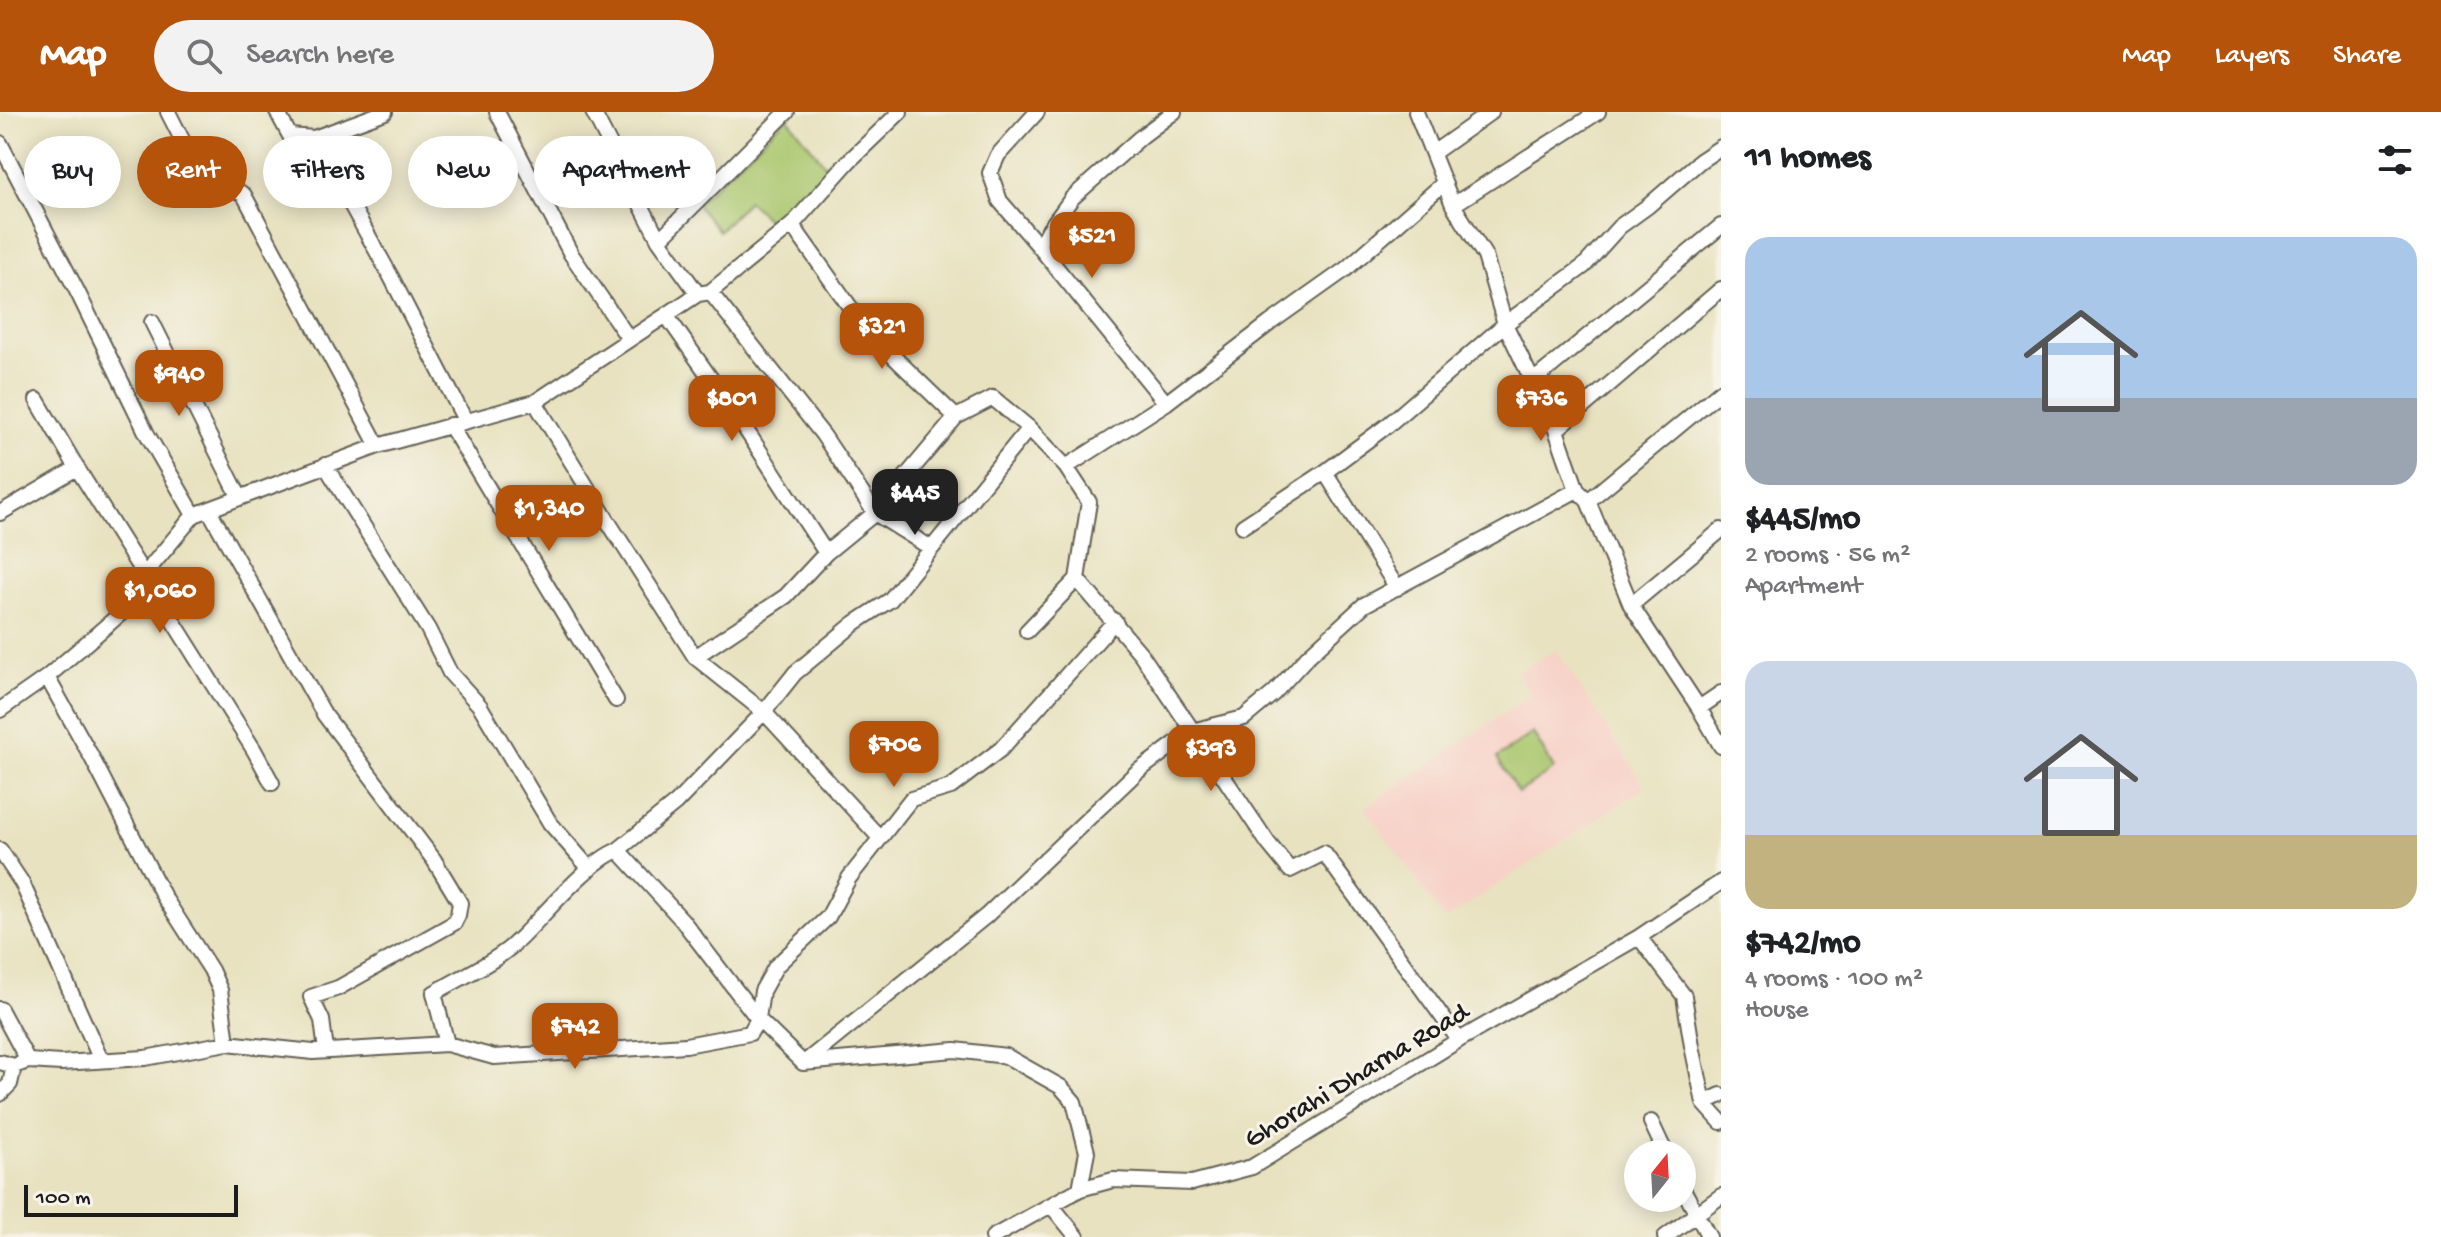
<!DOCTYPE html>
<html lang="en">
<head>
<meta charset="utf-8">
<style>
  :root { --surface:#fff; --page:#f2f2f2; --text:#202124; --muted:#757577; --accent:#b45309 }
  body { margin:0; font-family:"Gochi Hand",sans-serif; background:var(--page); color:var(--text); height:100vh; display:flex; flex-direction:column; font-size:30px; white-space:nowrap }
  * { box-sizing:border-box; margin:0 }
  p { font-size:26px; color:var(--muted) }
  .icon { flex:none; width:44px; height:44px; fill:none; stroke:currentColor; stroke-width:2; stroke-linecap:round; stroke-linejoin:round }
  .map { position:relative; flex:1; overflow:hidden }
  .panel { display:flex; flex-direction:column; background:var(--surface); width:720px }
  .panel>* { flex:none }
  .guide { position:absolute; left:24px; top:24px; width:760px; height:72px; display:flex; gap:16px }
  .needle { width:52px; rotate:18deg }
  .fabs { position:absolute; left:1624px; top:1028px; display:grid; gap:16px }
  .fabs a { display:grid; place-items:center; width:72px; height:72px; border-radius:50%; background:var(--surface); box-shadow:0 4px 20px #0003; font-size:40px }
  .scale { position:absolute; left:24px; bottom:20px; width:214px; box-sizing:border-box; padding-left:8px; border:4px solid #1c1c1c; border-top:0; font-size:22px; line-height:28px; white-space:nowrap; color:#1c1c1c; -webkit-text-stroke:6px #f7f3e8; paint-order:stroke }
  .price { position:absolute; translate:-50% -68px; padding:0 18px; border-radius:16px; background:var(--accent); color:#fff; font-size:26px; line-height:52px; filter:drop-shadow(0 2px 4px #0008) }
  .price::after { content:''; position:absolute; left:50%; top:48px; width:24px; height:18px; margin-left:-12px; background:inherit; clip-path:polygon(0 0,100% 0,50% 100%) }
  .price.active { background:#222; color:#fff }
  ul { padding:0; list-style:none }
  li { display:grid; align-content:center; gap:16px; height:424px; padding:0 24px }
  li span { display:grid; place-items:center; height:248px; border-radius:24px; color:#555 }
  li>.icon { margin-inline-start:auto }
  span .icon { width:144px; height:144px; fill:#fffc; stroke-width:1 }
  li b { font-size:34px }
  h2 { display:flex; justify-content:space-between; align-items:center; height:96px; padding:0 24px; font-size:34px }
  .chip { padding:0 28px; border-radius:36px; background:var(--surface); box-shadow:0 4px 20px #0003; font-size:28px; line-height:72px }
  .chip.active { background:var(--accent); color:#fff }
  header { display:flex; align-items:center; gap:48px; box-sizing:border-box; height:112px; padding:0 40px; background:var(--accent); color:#fff }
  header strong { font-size:38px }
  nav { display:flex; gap:44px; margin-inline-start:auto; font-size:28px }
  .search { width:560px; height:72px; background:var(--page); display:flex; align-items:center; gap:20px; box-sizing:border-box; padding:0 28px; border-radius:44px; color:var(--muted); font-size:30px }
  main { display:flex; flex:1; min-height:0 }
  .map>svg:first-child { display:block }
</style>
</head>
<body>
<header>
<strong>Map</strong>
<div class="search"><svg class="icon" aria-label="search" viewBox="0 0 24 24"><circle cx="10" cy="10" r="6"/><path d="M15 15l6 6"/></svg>Search here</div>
<nav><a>Map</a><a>Layers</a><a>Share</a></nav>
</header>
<main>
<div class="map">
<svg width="1721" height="1125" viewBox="0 0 1721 1125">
  <rect width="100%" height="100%" fill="#f7f3e8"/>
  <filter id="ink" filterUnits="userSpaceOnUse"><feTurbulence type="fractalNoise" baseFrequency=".0125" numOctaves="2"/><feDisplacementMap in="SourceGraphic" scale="16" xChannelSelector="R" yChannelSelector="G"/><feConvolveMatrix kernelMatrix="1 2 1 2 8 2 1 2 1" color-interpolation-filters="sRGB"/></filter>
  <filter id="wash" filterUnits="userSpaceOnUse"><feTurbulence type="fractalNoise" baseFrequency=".006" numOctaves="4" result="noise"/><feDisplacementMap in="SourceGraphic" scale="32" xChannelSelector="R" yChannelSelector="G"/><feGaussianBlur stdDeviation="1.8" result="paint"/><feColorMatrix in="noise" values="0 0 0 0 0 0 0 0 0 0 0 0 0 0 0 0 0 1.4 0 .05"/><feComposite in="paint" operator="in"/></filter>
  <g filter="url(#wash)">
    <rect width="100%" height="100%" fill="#e8e2c0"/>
    <!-- built -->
    <path fill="#f7d1c7" d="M 1556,538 L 1645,675 L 1445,808 L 1365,696 L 1531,583 L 1517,560 Z"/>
    <!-- green -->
    <path fill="#aac76e" stroke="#637245" stroke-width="2" d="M 787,5 L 830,59 L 776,115 L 748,89 L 719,119 L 696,92 Z
      M 1533,621 L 1554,657 L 1518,681 L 1497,646 Z"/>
  </g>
  <g filter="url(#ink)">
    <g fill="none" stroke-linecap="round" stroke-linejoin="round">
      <!-- street casing -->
      <g stroke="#636155" stroke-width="18">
        <path id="street" d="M 168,0 L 203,69 C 218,86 224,69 244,83 L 378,334
          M 277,0 L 290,24 L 314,26 L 390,163 L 465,308
          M 497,0 L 571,142 L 629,227
          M 593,0 L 659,128 L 698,182
          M 1037,0 L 998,43 L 990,61 L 1000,89 L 1038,133 L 1166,291
          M 1416,0 L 1453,93 L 1485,144 L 1505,212 L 1556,318 L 1577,378 L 1588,389 L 1631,493 L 1699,596 L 1721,634
          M 314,26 L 385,0
          M 0,31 L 78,181 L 147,322 L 194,403
          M 1433,41 L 1491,0
          M 1453,93 L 1598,0
          M 792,113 L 867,219 L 956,305 L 993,286 L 1029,316
          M 659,128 L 787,0
          M 1038,133 L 1072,86 L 1142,24 L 1174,0
          M 710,180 L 823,323 L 875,401 L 931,436
          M 666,203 L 735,301 L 826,441
          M 152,210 L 240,386
          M 1532,270 L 1721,114
          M 37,288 L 77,356 L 254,638 L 272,671
          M 535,290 L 607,408 L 695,545 L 764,600 L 880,726
          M 450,313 L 616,588
          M 1556,318 L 1721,177
          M 325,353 L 428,517 L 450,561 L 480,594 L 550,711 L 590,757
          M 1066,355 L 1089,390 L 1077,467 L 1141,542 L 1268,731 L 1290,758 L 1324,741 L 1459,928
          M 1325,360 L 1397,476
          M 1588,389 L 1721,279
          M 209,398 L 324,602 L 434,748 L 460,791 L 458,803 L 454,811 L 338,876 L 311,885 L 322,908 L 326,939
          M 0,401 L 77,356
          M 1243,414 L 1325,360 L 1388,313 L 1505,212 L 1584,154 L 1619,115 L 1648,94 L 1700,49 L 1721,35
          M 1631,493 L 1721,418
          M 1027,519 L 1077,467
          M 695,545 L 786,484 L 826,441 L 875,401 L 956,305
          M 47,565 L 91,644 L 164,785 L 211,858 L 220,878 L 227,931
          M 1699,596 L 1721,581
          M 0,598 L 47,565 L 126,497 L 153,452 L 194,403 L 378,334 L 535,290 L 698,182 L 710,180 L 792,113 L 848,50 L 900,0
          M 0,738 L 22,771 L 101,948
          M 1639,825 L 1684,884 L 1692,934 L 1704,991 L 1721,1010
          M 0,897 L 28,949
          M 758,907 L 682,808 L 618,738 L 676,691 L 764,600 L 795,561 L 855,511 L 890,488 L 1029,316 L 1066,355 L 1166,291 L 1270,211 L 1346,157 L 1444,71
          M 758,907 L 762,879 L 776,854 L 828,805 L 849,766 L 911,687 L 951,675 L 1001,637 L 1115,509
          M 447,932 L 434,881 C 456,868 495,850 513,833 C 542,807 584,752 618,738
          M 0,950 L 14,954 L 28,949 L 61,951 L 145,946 L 227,931 L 313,940 L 447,932 L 494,945 L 686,933 L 750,921 L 758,907 L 803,951 L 955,938 L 1006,944 L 1061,975 L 1074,990 L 1087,1040 L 1080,1077
          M 804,951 L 986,804 L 1137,660 L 1192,619 L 1244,606 L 1274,581 L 1307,545 L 1364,493 L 1577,378
          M 0,982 L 10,972 L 14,954
          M 1704,991 L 1721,983
          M 1651,1010 L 1666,1042
          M 1682,1075 L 1709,1125
          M 1051,1093 L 1077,1125
          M 993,1125 L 1080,1077 L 1113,1068 L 1192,1071 L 1252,1055 L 1459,928 L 1639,825 L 1721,770
          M 1665,1125 L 1721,1084"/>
      </g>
      <!-- street -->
      <use href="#street" stroke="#fff" stroke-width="14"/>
    </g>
  </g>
  <g text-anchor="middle" stroke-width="6" stroke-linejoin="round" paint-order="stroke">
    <!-- street labels -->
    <g font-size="28" fill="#1c1c1c" stroke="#f7f3e8">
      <text transform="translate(1355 961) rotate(-31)" y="10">Ghorahi Dharna Road</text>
    </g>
  </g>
</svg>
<div class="fabs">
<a><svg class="needle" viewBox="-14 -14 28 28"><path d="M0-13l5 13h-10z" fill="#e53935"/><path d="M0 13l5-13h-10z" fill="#757577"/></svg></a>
</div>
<div class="scale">100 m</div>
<b class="price" style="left:1092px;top:168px">$521</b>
<b class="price" style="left:882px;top:259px">$321</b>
<b class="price" style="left:179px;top:306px">$940</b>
<b class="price" style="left:732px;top:331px">$801</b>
<b class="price" style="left:1541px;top:331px">$736</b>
<b class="price active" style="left:915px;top:425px">$445</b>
<b class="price" style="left:549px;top:441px">$1,340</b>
<b class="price" style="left:160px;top:523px">$1,060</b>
<b class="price" style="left:894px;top:677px">$706</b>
<b class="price" style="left:1211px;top:681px">$393</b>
<b class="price" style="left:575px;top:959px">$742</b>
<div class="guide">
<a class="chip">Buy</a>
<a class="chip active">Rent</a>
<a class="chip">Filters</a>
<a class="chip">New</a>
<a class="chip">Apartment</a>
</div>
</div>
<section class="panel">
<h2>11 homes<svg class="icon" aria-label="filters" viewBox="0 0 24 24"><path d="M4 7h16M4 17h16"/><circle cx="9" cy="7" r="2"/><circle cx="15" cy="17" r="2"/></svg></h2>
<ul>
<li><span style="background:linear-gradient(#a9c7e8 65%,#9aa5b1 0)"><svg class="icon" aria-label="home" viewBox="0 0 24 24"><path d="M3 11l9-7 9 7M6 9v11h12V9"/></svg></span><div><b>$445/mo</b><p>2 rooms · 56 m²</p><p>Apartment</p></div></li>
<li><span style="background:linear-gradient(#c9d6e8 70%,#c2b280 0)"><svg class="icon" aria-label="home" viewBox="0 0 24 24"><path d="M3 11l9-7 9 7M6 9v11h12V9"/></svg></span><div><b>$742/mo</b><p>4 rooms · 100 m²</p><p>House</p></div></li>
</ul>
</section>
</main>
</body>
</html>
